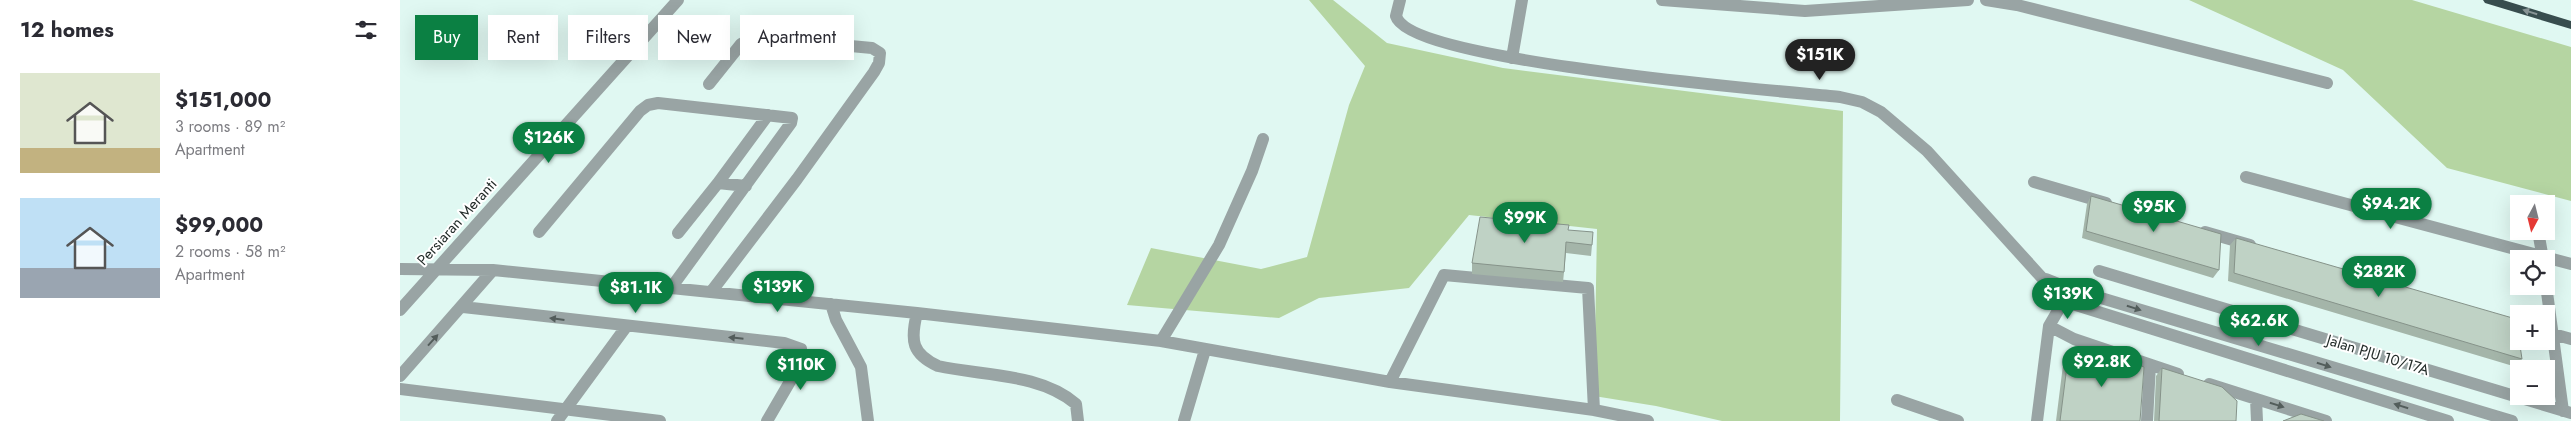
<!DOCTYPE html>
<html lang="en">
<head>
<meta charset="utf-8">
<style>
  :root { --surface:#fff; --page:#f7f7f7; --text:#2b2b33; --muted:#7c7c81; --accent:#0b8043 }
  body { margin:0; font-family:Jost,sans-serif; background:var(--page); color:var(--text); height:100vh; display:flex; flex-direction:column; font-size:19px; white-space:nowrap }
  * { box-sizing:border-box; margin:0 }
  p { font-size:16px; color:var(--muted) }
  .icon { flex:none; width:28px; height:28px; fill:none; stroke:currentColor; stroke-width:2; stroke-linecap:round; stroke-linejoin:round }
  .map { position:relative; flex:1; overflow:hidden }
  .side { display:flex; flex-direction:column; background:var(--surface); width:400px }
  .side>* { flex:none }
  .guide { position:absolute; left:15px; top:15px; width:475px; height:45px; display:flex; gap:10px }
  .needle { width:32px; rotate:187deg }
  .buttons { position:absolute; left:2110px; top:195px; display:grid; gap:10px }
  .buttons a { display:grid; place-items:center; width:45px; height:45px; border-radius:0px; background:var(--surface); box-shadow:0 5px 20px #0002; font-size:25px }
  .price { position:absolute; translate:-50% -42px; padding:0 11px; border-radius:18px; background:var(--accent); color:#fff; font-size:16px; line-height:32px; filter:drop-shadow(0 1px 2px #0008) }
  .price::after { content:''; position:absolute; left:50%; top:30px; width:15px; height:11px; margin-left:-8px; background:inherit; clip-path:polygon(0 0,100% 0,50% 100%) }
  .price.selected { background:#222; color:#fff }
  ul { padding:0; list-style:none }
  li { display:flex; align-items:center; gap:15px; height:125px; padding:0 20px }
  li span { display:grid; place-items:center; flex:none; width:140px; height:100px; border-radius:0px; color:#555 }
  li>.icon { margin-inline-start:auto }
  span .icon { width:60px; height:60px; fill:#fffc; stroke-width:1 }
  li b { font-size:21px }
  h2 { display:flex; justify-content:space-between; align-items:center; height:60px; padding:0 20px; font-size:21px }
  .tag { padding:0 18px; border-radius:0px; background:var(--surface); box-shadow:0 5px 20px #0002; font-size:18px; line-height:45px }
  .tag.selected { background:var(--accent); color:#fff }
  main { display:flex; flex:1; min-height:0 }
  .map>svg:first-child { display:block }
</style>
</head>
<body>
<main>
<section class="side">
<h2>12 homes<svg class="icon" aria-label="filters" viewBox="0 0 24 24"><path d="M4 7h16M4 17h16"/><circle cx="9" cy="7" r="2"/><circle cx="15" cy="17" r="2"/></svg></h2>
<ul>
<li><span style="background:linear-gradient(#dfe7d0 75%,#c2b280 0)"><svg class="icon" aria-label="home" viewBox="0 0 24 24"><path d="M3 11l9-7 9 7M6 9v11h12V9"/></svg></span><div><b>$151,000</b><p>3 rooms · 89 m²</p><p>Apartment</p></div></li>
<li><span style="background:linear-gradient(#bfe0f5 70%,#9aa5b1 0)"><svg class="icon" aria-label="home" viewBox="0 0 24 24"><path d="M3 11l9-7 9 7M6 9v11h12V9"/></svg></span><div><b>$99,000</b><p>2 rooms · 58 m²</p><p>Apartment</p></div></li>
</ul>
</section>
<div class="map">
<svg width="2171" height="421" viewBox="0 0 2171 421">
  <rect width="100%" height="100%" fill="#e0f8f2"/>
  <!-- green -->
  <path fill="#b5d5a2" d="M 909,0 L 933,0 L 987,43 L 1103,68 L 1443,111 L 1440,421 L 1322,421 L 1256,406 L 1194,396 L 1197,229 L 1069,215 L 1009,288 L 919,298 L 879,318 L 727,305 L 751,248 L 861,269 L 907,257 L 949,105 L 965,66 Z
    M 1789,0 L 2012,0 L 2171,47 L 2171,201 L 2047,168 L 1943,70 Z"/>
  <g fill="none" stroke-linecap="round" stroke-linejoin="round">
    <!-- minor -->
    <path stroke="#99a4a4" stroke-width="12" d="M 1000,0 L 996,16 C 1009,62 1382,91 1440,97 L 1462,102 L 1481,112 L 1527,151 L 1663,301 L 2048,421
      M 1262,0 L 1405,11 L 1568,0
      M 1586,0 L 1617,5 L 1927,83
      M 1112,58 L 1122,0
      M 309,84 L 341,44 L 354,37 L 472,48 L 480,53 L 479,63 L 474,72 L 397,179 L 311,292
      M 1846,177 L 2171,264
      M 1634,182 L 1706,203
      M 318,183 L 368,115
      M 2138,231 L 2143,259
      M 139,232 L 240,111 L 248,105 L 258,103 L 392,118 L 391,123 L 271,288
      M 1805,232 L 1850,245
      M 278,233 L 318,183 L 346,186
      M 0,269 L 93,270 L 517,313 L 761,341 L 990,382 L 1194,410 L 1248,421
      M 1699,271 L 2171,413
      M 1646,279 L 1671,289 L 2112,421
      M 2146,285 L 2163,411
      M 431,304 L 436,320 L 461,367 L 468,421
      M 63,307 L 384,343 L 401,349 L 399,366 L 367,421
      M 0,310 L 278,0
      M 517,313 C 510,341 512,354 538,366 C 583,376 640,373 676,404 L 678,421
      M 1649,326 L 1674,339 L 1778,374
      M 2146,332 L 2171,339
      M 761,341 L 819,245 L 852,171 L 863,139
      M 0,376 L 93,270
      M 990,382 L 1044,275 L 1188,288 L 1194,410
      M 1809,384 L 1926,421
      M 0,389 L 260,421
      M 1856,399 L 1857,421
      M 1497,400 L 1558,421
      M 157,421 L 226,327
      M 784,421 L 805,350
      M 1637,421 L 1649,326 L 1667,295
      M 1747,421 L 1750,365"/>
    <!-- highway -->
    <path fill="#384d4e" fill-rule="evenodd" d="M 2083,0 L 2103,0 L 2171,21 L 2171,29 L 2085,3 Z"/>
  </g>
  <!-- wall -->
  <path fill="#a4b5a9" d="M 1691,196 L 1819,270 L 1813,278 L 1682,238 L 1687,204 Z
    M 1168,230 L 1192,245 L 1191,256 L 1166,253 L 1163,282 L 1072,274 L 1072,263 Z
    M 1836,238 L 2122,359 L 2113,366 L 1828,281 L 1830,245 Z
    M 1668,358 L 1740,421 L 1656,421 L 1663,365 Z
    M 1762,368 L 1836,421 L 1754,421 L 1756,376 Z"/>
  <!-- building -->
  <path fill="#bfd2c5" stroke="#86938a" d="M 1691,196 L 1821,234 L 1819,270 L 1686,231 Z
    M 1080,217 L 1169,225 L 1168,230 L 1193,232 L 1192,245 L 1166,242 L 1164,272 L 1072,263 Z
    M 1836,238 L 2116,319 L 2122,359 L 1834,273 Z
    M 1694,347 L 1744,367 L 1740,421 L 1660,421 L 1668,358 Z
    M 1762,368 L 1822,387 L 1837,401 L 1836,421 L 1759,421 Z
    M 1901,414 L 1924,421 L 1883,421 Z"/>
  <!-- one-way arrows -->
  <defs><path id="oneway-solid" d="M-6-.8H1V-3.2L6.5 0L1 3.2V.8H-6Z" transform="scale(1.25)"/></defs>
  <use fill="#889495" href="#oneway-solid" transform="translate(2130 12) rotate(-163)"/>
  <g fill="#535d5b">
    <use href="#oneway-solid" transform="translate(1734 308) rotate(17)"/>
    <use href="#oneway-solid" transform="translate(157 319) rotate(-173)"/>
    <use href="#oneway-solid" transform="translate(336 338) rotate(-174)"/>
    <use href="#oneway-solid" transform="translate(33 340) rotate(-48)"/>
    <use href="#oneway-solid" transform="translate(1924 365) rotate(17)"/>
    <use href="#oneway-solid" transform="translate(1877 405) rotate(17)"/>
    <use href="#oneway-solid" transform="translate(2001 406) rotate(-163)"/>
  </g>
  <g text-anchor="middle" stroke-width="4" stroke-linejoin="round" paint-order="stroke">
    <!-- street labels -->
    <g font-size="15" fill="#242d2a" stroke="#fff">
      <text transform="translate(57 222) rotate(-48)" y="5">Persiaran Meranti</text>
      <text transform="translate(1978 355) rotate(17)" y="5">Jalan PJU 10/17A</text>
    </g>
  </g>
</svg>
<div class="buttons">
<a><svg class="needle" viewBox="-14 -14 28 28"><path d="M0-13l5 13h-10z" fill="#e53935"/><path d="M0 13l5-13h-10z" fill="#7c7c81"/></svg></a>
<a><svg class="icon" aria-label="locate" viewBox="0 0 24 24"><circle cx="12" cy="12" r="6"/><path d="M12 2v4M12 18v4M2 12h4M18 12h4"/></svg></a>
<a>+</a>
<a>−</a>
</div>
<b class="price selected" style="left:1420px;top:81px">$151K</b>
<b class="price" style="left:149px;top:164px">$126K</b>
<b class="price" style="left:1991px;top:230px">$94.2K</b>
<b class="price" style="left:1754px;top:233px">$95K</b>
<b class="price" style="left:1125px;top:244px">$99K</b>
<b class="price" style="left:1979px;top:298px">$282K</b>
<b class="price" style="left:378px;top:313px">$139K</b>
<b class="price" style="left:236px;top:314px">$81.1K</b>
<b class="price" style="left:1668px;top:320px">$139K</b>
<b class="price" style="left:1859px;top:347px">$62.6K</b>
<b class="price" style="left:1702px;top:388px">$92.8K</b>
<b class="price" style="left:401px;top:391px">$110K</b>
<div class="guide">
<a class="tag selected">Buy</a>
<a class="tag">Rent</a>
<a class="tag">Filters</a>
<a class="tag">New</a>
<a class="tag">Apartment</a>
</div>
</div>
</main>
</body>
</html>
